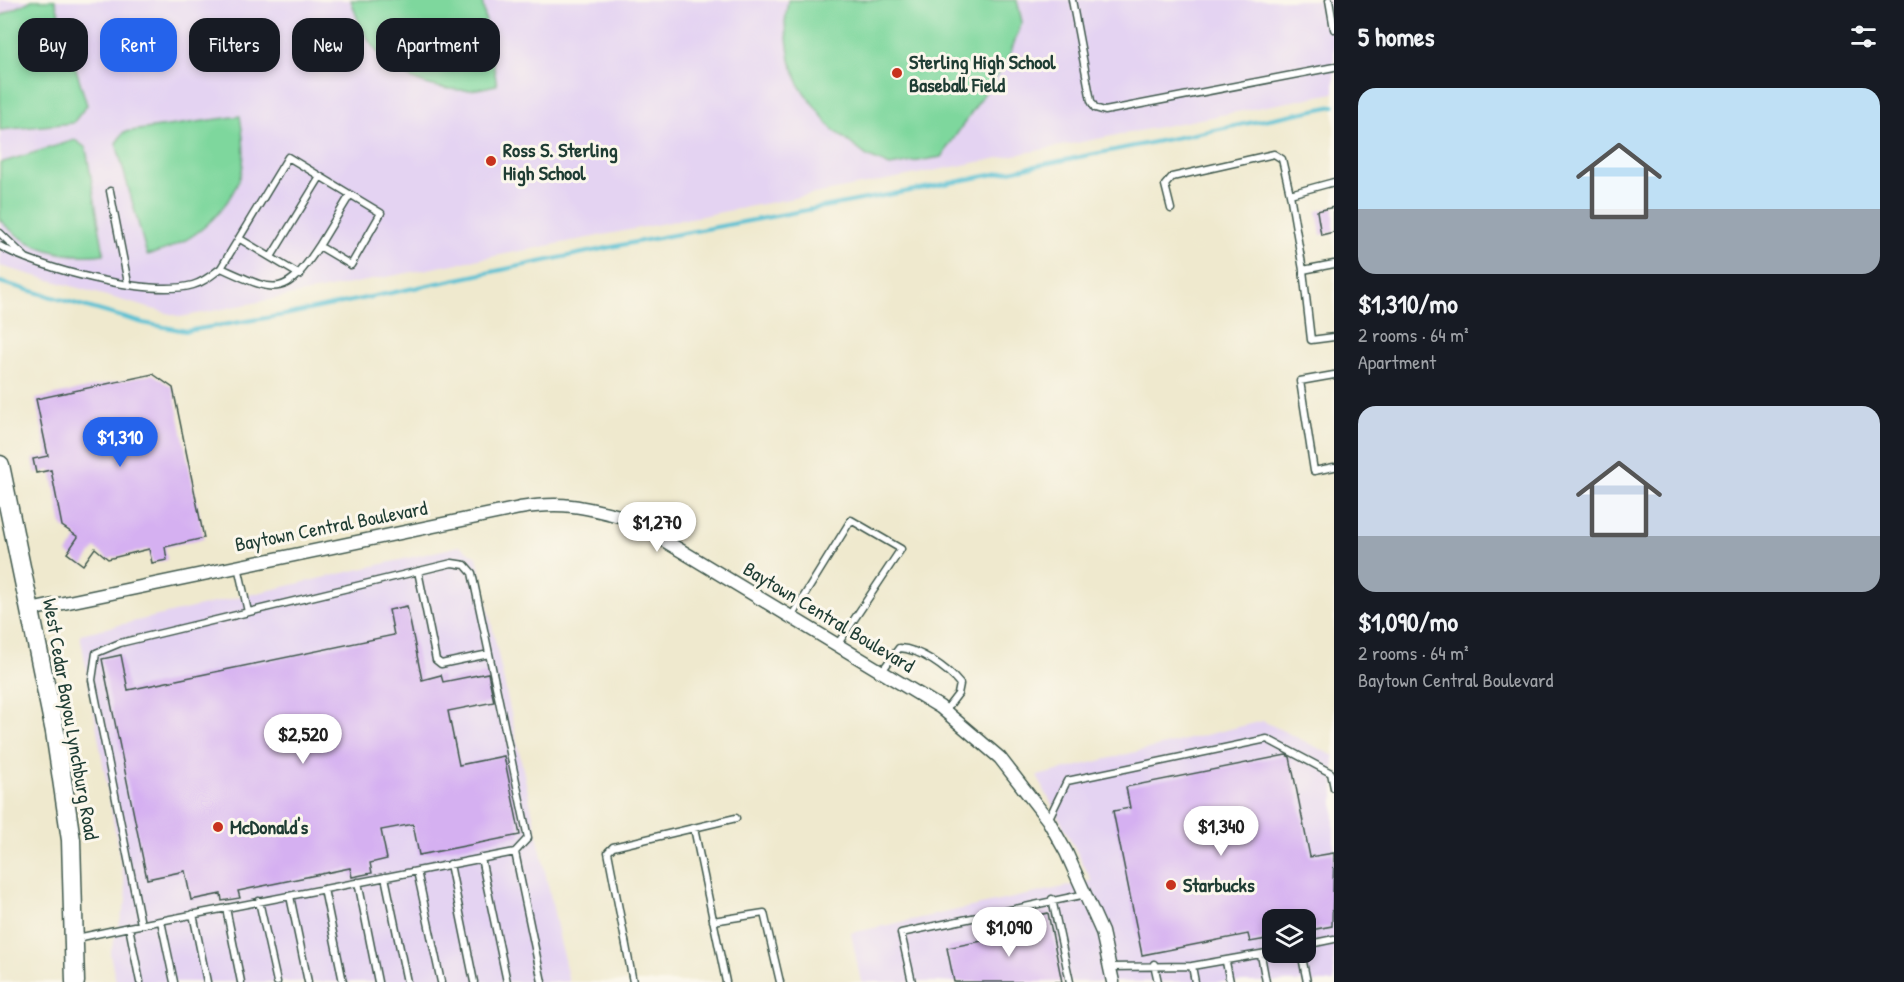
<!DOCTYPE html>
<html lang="en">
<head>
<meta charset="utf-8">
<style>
  :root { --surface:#171b24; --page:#242831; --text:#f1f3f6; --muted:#9ea1a6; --accent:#2563eb }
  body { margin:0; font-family:"Patrick Hand",sans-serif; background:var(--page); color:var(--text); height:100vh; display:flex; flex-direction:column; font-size:22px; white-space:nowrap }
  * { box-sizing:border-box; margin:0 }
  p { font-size:20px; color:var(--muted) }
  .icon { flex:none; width:33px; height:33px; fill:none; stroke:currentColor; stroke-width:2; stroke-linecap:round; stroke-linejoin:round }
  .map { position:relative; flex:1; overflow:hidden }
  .panel { display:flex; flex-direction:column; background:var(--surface); width:570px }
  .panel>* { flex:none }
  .guide { position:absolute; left:18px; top:18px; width:570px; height:54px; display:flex; gap:12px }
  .buttons { position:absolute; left:1262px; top:909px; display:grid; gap:12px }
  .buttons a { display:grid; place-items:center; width:54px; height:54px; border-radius:12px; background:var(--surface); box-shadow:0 3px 9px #0003; font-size:30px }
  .price { position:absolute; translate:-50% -51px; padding:0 14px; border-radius:21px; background:#fff; color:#222; font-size:20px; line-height:39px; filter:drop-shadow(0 2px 3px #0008) }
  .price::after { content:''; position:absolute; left:50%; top:36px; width:18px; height:14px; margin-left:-9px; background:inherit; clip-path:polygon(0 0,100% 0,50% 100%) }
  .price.on { background:var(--accent); color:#fff }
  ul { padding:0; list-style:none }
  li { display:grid; align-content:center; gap:12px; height:318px; padding:0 24px }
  li span { display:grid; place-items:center; height:186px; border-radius:18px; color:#555 }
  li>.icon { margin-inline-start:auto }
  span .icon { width:108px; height:108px; fill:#fffc; stroke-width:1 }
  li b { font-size:26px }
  h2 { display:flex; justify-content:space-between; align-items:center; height:72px; padding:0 24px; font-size:26px }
  .tag { padding:0 21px; border-radius:18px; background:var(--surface); box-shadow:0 3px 9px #0003; font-size:21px; line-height:54px }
  .tag.on { background:var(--accent); color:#fff }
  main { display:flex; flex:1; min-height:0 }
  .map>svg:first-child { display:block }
</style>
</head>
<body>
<main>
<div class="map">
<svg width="1334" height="982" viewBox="0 0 1334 982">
  <rect width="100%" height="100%" fill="#fbf7ec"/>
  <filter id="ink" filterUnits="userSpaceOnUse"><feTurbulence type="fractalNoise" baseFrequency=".0167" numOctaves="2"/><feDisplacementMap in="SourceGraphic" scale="12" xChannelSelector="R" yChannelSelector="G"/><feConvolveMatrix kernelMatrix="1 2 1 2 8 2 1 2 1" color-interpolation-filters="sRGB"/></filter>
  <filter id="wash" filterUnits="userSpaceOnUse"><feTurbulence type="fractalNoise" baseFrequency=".008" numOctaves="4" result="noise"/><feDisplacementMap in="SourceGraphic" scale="24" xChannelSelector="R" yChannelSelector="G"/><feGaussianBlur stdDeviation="1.35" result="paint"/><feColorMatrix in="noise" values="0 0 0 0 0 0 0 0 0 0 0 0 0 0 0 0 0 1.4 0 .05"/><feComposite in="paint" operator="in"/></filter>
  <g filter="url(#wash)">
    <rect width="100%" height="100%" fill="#efe9ce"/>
    <!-- built -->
    <path fill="#e4d3f2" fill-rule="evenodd" d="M 0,0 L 1334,0 L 1334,93 L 181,317 L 0,266 Z
      M 460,546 L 477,557 L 569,982 L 116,982 L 110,954 L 127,898 L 80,634 Z
      M 1263,721 L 1334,756 L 1334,982 L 861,982 L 851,933 L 1092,881 L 1037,776 ZM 1272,920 L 1305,920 L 1305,952 L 1272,952 Z"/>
    <!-- green -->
    <path fill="#7ed79d" stroke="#4e8a68" stroke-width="1.5" d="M 32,0 L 55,0 L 87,105 L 73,123 L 0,130 L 0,16 Z
      M 351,0 L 482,0 L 497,85 C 485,87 472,91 460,90 C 400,86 368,56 351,0 Z
      M 788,0 L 1017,0 L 1022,22 L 1008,59 L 941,157 L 890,166 L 867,156 L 831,128 L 800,87 L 790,60 L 785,23 Z
      M 240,116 C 243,135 247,161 239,180 C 222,219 188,246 147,255 L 116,143 L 124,132 Z
      M 75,140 L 86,148 L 104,254 C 64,259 27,249 0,220 L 0,163 Z"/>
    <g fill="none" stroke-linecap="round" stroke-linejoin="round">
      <!-- stream -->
      <path stroke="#57c0d3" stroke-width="4" d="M 0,282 L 143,323 L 186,331 L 284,315 L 636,242 L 925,188 L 1334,106"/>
    </g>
    <g id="blocks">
      <!-- building -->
      <path fill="#d5b0f1" d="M 1334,207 L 1334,232 L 1321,235 L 1317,211 Z
        M 153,374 L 173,388 L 204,538 L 165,547 L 167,560 L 152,563 L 149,549 L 108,559 L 95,548 L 83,565 L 67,553 L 78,537 L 62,526 L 51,470 L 36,473 L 33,459 L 48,456 L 36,399 Z
        M 407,606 L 422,680 L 441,675 L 443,682 L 488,673 L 494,702 L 448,711 L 459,765 L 504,756 L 520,835 L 419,855 L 413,824 L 381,830 L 387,859 L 370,863 L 372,873 L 352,877 L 350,868 L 238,891 L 240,898 L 222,901 L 221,894 L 191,900 L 185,871 L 147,879 L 102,659 L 121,655 L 128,690 L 394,635 L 389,610 Z
        M 1286,755 L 1290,757 L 1310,857 L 1334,853 L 1332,926 L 1305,931 L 1305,920 L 1272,920 L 1272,938 L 1250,942 L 1248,934 L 1142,955 L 1113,811 L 1130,808 L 1126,787 Z
        M 1048,913 L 1062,982 L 954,982 L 947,948 L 1036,930 L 1034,916 Z"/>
    </g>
  </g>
  <g filter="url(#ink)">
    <use href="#blocks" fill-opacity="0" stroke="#3e574b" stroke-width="1.5"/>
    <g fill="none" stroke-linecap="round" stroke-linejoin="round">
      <!-- lane casing -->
      <g stroke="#3e574b" stroke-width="9">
        <path id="lane" d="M 1072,0 L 1091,101 L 1095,108 L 1105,111 L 1334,67
          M 1329,0 L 1334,29
          M 288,157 L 381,213 L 351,265 L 319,246 C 284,300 275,292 221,268 Z
          M 1334,182 L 1290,194 L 1303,270 L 1311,340 L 1334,337
          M 110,191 L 128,283
          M 1171,209 L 1165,185 L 1172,177 L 1274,154 L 1282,159 L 1290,194
          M 0,233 L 26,258
          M 240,239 L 300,275
          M 0,246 C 40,269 149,297 193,285 C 204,282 212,275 221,268
          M 319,246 L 350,195
          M 271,257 L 320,177
          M 1303,270 L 1334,264
          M 1334,375 L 1300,381 L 1314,471 L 1334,467
          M 238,566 L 248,612
          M 418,571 L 436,660 L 441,664 L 489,654
          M 791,617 L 851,520 L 901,549 L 837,645
          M 882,671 L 899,648 C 920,649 947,668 960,684 L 958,694 L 945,711
          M 1048,820 L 1067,781 L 1267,739 L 1331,773 L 1334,788
          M 694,828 L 726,982
          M 481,858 L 507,982
          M 450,864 L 474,982
          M 417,871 L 441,982
          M 385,877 L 407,982
          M 358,882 L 378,982
          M 324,889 L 343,982
          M 290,896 L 308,982
          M 1052,899 L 1070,982
          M 259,901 L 277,982
          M 226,908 L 241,982
          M 193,914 L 207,982
          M 161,921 L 174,982
          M 713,921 L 764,913 L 780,982
          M 141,924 L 92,680 L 96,653 L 120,643 L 452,563 L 465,565 L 472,573 L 528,838 L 515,852
          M 77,938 L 129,927
          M 1305,945 L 1334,939
          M 1301,952 L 1307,982
          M 1261,955 L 1266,982
          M 1226,962 L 1230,982
          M 1154,964 L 1158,982
          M 1192,966 L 1195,982
          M 1110,967 L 1192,966 L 1272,952
          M 140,982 L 129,927 L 515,852 L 542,982
          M 633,982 L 608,852 L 613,847 L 736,818
          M 912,982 L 901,933 L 1086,894"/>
      </g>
      <!-- street casing -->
      <g stroke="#3e574b" stroke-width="15">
        <path id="street" d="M 30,610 L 520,508 C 564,501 585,507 627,518 L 940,707 L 1000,758 L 1048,820 L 1066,852 L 1102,932 L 1113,982"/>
      </g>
      <!-- secondary casing -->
      <g stroke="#3e574b" stroke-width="21">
        <path id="secondary" d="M 0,465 L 55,732 L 71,840 L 75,982"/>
      </g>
      <!-- lane -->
      <use href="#lane" stroke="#fff" stroke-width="6"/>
      <!-- street -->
      <use href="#street" stroke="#fff" stroke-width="12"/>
      <!-- secondary -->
      <use href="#secondary" stroke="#fff" stroke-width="18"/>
    </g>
  </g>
  <!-- markers -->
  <g fill="#c8321e" stroke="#fbf7ec" stroke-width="2">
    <circle cx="897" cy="73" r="6"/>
    <circle cx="491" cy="161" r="6"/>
    <circle cx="218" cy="827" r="6"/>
    <circle cx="1171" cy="885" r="6"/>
  </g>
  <g text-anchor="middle" stroke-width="6" stroke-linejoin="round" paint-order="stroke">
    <!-- poi labels -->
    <g font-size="20" font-weight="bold" fill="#1f3d34" stroke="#fbf7ec" text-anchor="start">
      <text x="909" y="69">Sterling High School<tspan x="909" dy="23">Baseball Field</tspan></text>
      <text x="503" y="157">Ross S. Sterling<tspan x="503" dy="23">High School</tspan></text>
      <text x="230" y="834">McDonald's</text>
      <text x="1183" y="892">Starbucks</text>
    </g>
    <!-- street labels -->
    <g font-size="20" fill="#1f3d34" stroke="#fbf7ec">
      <text transform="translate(331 526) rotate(-11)" y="7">Baytown Central Boulevard</text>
      <text transform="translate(829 617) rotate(31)" y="7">Baytown Central Boulevard</text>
      <text transform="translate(71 719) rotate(80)" y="7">West Cedar Bayou Lynchburg Road</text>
    </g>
  </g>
</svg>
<div class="buttons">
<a><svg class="icon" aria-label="layers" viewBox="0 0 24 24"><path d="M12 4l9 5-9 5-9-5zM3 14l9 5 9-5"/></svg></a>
</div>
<b class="price on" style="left:120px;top:468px">$1,310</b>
<b class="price" style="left:657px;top:553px">$1,270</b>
<b class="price" style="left:303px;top:765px">$2,520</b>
<b class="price" style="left:1221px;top:857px">$1,340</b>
<b class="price" style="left:1009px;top:958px">$1,090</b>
<div class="guide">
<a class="tag">Buy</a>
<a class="tag on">Rent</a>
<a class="tag">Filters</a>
<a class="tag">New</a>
<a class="tag">Apartment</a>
</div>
</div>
<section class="panel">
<h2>5 homes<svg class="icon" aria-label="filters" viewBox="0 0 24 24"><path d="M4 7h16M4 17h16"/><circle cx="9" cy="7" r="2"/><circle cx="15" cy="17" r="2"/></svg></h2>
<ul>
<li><span style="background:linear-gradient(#bfe0f5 65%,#9aa5b1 0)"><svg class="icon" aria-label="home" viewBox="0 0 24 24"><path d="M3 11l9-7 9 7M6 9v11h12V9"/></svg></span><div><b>$1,310/mo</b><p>2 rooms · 64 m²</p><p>Apartment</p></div></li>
<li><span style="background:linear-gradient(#c9d6e8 70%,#9aa5b1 0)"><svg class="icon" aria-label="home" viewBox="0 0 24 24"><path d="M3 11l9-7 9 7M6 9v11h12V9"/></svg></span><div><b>$1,090/mo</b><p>2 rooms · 64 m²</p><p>Baytown Central Boulevard</p></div></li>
</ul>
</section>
</main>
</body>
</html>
